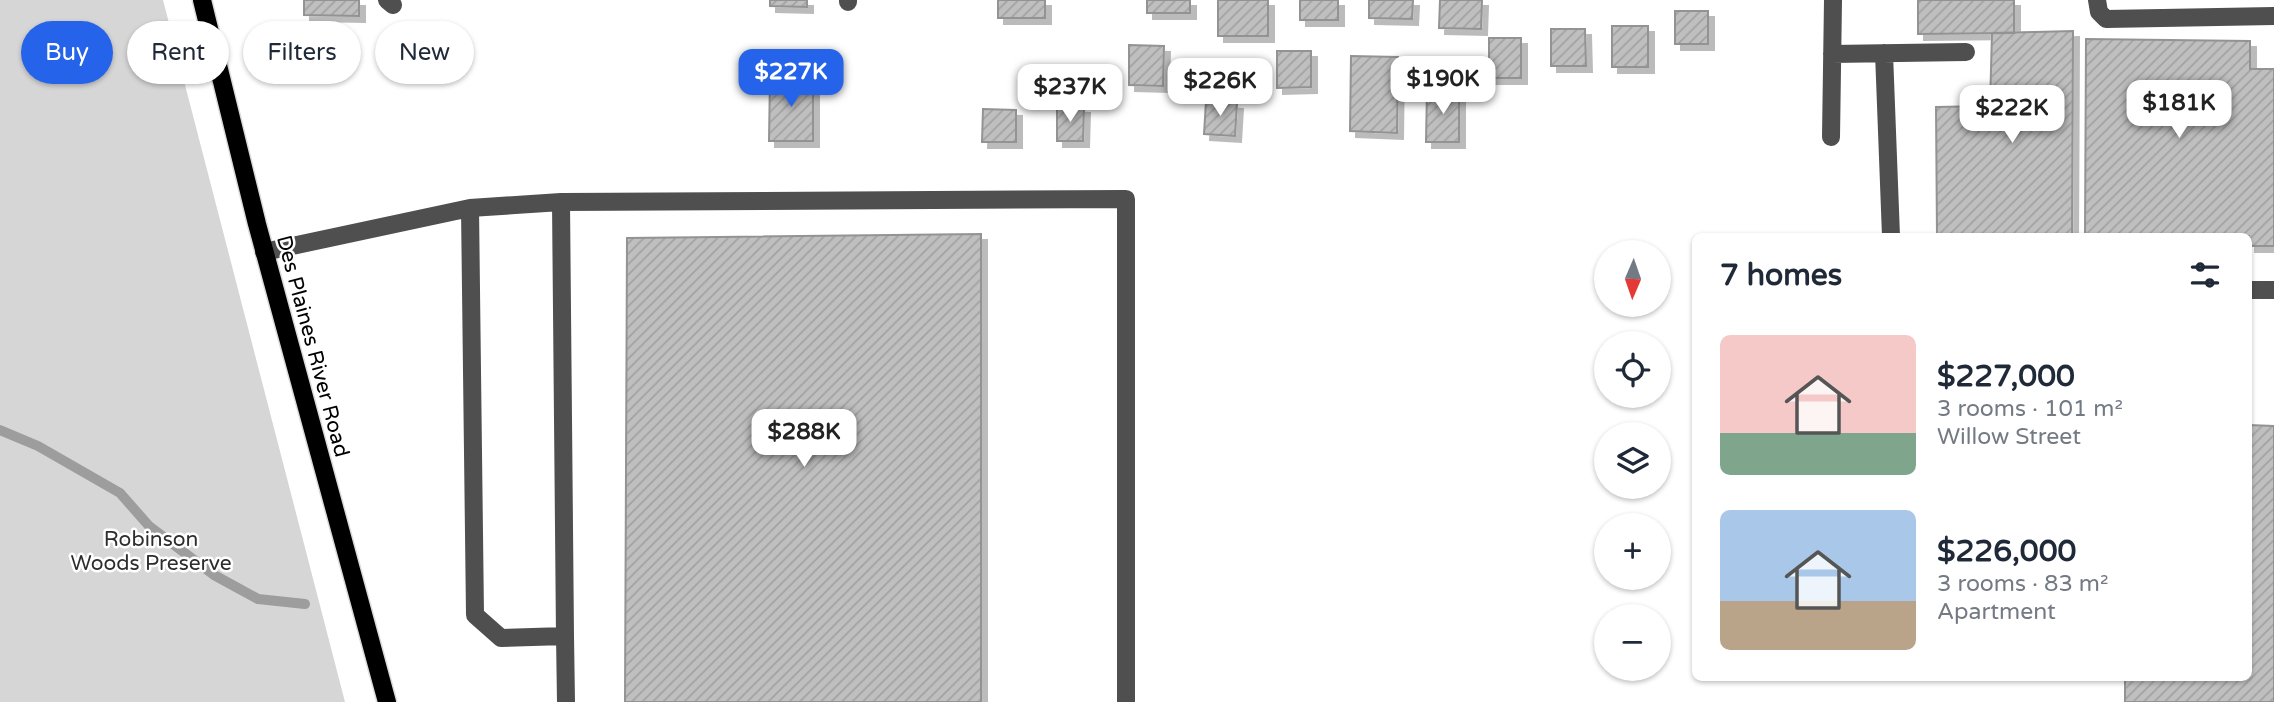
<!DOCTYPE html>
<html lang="en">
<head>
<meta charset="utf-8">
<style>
  :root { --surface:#fff; --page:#f2f2f3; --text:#1f2937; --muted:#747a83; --accent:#2563eb }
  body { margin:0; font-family:"Varela Round",sans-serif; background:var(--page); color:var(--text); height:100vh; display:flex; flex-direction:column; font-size:26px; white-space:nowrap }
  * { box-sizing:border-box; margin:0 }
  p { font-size:23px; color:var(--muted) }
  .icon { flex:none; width:38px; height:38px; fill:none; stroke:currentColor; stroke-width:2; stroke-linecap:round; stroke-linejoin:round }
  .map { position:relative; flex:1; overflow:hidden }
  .side { position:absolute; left:1692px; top:233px; width:560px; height:448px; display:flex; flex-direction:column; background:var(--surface); border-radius:10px; box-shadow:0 2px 5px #0004 }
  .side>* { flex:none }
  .hud { position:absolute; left:21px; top:21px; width:665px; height:63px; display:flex; gap:14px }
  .needle { width:46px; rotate:182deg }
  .buttons { position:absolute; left:1594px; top:240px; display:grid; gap:14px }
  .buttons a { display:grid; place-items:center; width:77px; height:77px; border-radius:50%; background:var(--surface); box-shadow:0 2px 5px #0004; font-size:35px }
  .price { position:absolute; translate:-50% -60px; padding:0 16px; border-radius:14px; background:#fff; color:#222; font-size:23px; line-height:46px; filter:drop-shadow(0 2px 4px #0008) }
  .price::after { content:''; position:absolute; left:50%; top:42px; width:21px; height:16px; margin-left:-10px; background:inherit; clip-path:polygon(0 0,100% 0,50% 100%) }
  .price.selected { background:var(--accent); color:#fff }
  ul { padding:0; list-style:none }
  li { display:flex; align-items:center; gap:21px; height:175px; padding:0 28px }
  li span { display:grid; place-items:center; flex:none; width:196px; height:140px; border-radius:10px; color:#555 }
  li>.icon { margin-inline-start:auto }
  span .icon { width:84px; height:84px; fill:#fffc; stroke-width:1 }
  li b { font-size:30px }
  h2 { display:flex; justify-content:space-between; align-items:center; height:84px; padding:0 28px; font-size:30px }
  .chip { padding:0 24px; border-radius:32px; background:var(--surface); box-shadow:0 2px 5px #0004; font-size:24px; line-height:63px }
  .chip.selected { background:var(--accent); color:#fff }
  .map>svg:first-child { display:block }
</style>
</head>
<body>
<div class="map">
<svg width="2274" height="702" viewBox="0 0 2274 702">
  <defs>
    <pattern id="building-hatch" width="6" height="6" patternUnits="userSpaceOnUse" patternTransform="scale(1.75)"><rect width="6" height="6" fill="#bfbfbf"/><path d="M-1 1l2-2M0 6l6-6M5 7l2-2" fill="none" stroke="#a2a2a2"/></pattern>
    <filter id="shadow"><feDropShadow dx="6" dy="6" stdDeviation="0" flood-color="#0004"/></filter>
  </defs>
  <rect width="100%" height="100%" fill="#fff"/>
  <!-- green -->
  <path fill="#d6d6d6" d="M 0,0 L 163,0 L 345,702 L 0,702 Z"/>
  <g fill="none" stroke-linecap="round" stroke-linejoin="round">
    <!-- stream -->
    <path stroke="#9d9d9d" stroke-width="10" d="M 0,430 L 38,446 L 120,493 L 149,526 L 214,575 L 258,599 L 305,604"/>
  </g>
  <!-- building -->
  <path fill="url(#building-hatch)" stroke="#939393" stroke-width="2" filter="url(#shadow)" d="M 304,0 L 359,0 L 359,16 L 304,15 Z
    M 770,0 L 807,0 L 807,7 L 770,6 Z
    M 998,0 L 1045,0 L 1045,18 L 998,18 Z
    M 1147,0 L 1190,0 L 1190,13 L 1147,13 Z
    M 1218,0 L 1268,0 L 1268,36 L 1218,36 Z
    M 1300,0 L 1338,0 L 1338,20 L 1300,20 Z
    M 1369,0 L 1413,0 L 1412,19 L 1369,18 Z
    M 1440,0 L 1482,0 L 1481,29 L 1439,28 Z
    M 1918,0 L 2014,0 L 2014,33 L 1918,34 Z
    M 1675,11 L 1708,11 L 1708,44 L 1675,44 Z
    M 1612,26 L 1648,26 L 1648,67 L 1612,67 Z
    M 1551,29 L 1585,29 L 1586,66 L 1551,66 Z
    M 2073,31 L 2072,236 L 1937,236 L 1936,107 L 1990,106 L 1992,33 Z
    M 1489,38 L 1521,38 L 1521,78 L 1489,78 Z
    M 2086,39 L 2250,41 L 2250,69 L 2274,69 L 2274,246 L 2249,246 L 2249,236 L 2085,236 Z
    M 1129,45 L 1164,46 L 1163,86 L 1129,85 Z
    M 1277,51 L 1311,51 L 1311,87 L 1277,88 Z
    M 1351,56 L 1398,57 L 1397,133 L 1350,131 Z
    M 770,77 L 813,77 L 813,141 L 769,141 Z
    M 1427,89 L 1459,89 L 1459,142 L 1426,142 Z
    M 1206,101 L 1237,103 L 1235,136 L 1204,134 Z
    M 1057,106 L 1084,107 L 1083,141 L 1057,141 Z
    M 983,109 L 1016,110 L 1016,142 L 982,142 Z
    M 981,234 L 981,702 L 625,702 L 627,238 Z
    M 2249,425 L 2274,426 L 2274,702 L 2125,702 L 2125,677 L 2249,677 Z"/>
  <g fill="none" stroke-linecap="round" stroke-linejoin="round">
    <!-- major casing -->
    <g stroke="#dbdbdb" stroke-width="21">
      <path id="major" d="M 202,0 L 257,224 L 387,702"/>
    </g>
    <!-- minor -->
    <path stroke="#4f4f4f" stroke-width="18" d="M 387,0 L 393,5
      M 2097,0 L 2099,12 L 2106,19 L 2274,16
      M 848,2 L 848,0
      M 1884,53 L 1891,236
      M 1832,54 L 1966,52
      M 1831,137 L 1833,0
      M 561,202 L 565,636
      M 264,252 L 470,208
      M 2249,290 L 2274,290
      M 566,702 L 565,636 L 501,638 L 475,615 L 470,208 L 561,202 L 1126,199 L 1126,702"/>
    <!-- major -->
    <use href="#major" stroke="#000" stroke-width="18"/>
  </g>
  <g text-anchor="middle" stroke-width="5" stroke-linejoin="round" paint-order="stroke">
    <!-- street labels -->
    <g font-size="21" fill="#000" stroke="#fff">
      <text transform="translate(313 346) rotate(75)" y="7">Des Plaines River Road</text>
    </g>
    <!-- park labels -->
    <g font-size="21" fill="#2d2d2d" stroke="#fff">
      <text x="151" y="546">Robinson<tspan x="151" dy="24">Woods Preserve</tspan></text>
    </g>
  </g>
</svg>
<div class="buttons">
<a><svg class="needle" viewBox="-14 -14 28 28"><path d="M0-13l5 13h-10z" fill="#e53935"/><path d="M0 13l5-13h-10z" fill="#747a83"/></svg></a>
<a><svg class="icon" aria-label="locate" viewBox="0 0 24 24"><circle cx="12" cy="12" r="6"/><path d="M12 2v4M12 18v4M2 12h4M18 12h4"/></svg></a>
<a><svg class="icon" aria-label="layers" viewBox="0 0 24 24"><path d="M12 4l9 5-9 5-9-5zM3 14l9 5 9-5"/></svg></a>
<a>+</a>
<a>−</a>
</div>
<b class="price selected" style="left:791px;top:109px">$227K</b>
<b class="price" style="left:1443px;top:116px">$190K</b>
<b class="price" style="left:1220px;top:118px">$226K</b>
<b class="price" style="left:1070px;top:124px">$237K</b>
<b class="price" style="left:2179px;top:140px">$181K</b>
<b class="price" style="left:2012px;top:145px">$222K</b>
<b class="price" style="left:804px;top:469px">$288K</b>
<div class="hud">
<a class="chip selected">Buy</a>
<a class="chip">Rent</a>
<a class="chip">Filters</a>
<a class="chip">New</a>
</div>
<section class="side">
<h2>7 homes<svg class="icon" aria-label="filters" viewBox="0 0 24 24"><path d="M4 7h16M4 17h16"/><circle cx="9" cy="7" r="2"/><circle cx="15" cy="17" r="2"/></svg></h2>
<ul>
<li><span style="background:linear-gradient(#f6c9c9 70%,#7fa58c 0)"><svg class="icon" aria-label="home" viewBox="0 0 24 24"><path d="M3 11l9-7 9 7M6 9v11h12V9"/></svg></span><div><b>$227,000</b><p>3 rooms · 101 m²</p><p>Willow Street</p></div></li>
<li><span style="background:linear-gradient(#a9c7e8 65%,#b9a48a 0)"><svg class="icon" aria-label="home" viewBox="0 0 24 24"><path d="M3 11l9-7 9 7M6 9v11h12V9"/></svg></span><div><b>$226,000</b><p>3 rooms · 83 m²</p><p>Apartment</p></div></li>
</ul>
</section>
</div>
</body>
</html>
